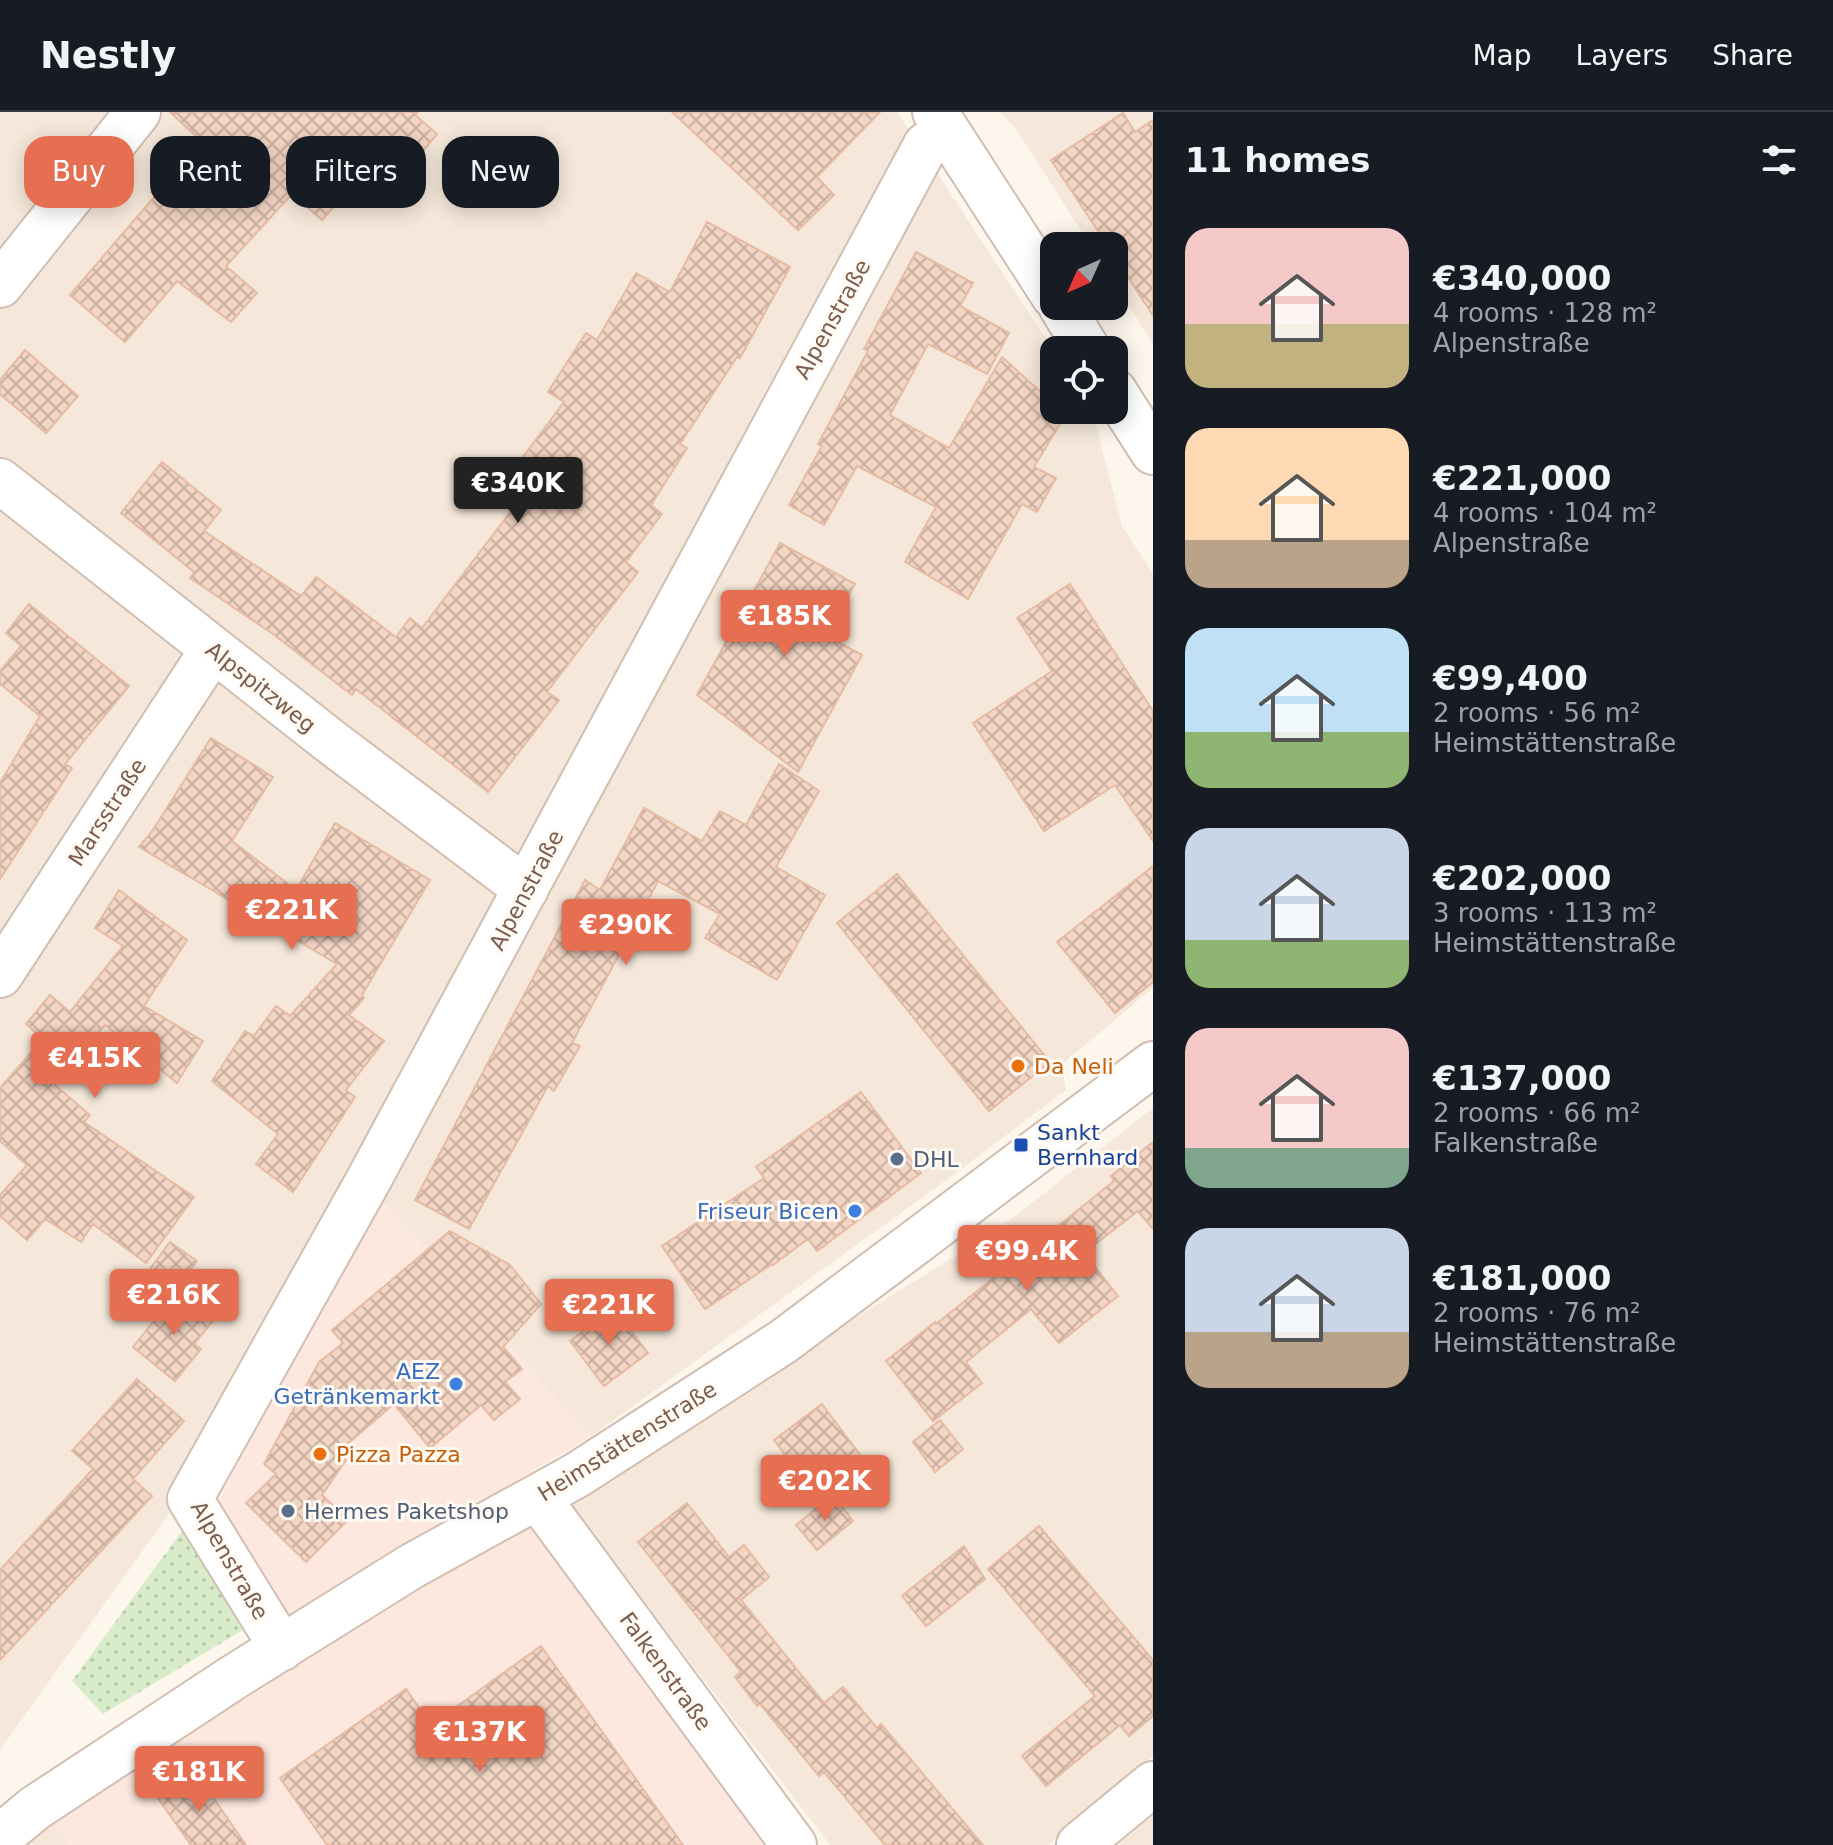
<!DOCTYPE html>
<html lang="en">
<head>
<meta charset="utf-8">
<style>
  :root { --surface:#171b24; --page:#242831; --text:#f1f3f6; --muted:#9ea1a6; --line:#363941; --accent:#e76f51 }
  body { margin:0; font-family:"DejaVu Sans",sans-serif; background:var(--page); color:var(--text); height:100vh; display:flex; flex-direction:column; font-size:30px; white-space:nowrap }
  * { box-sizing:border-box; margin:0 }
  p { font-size:26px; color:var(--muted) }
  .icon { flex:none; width:44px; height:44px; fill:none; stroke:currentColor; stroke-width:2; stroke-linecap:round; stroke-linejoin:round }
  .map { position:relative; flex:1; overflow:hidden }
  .side { display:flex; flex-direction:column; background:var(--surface); width:680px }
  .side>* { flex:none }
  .banner { position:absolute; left:24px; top:24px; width:760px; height:72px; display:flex; gap:16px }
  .needle { width:52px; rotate:225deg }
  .fabs { position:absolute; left:1040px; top:120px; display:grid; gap:16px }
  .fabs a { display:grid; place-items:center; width:88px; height:88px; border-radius:16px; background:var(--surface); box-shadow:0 4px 20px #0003; font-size:40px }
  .price { position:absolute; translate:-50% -68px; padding:0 18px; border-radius:8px; background:var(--accent); color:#fff; font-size:26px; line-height:52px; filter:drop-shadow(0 2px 4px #0008) }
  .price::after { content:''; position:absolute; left:50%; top:48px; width:24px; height:18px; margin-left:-12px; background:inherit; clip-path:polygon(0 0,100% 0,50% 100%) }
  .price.active { background:#222; color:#fff }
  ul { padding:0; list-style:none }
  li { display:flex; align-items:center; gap:24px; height:200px; padding:0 32px }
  li span { display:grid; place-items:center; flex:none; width:224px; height:160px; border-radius:24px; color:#555 }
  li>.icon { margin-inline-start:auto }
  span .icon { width:96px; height:96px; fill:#fffc; stroke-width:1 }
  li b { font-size:34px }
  h2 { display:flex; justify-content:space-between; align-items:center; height:96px; padding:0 32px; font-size:34px }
  .pill { padding:0 28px; border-radius:24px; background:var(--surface); box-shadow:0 4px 20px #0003; font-size:28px; line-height:72px }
  .pill.active { background:var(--accent); color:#fff }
  header { display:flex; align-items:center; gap:48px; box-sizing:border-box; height:112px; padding:0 40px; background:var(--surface); border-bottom:2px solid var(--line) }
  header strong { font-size:38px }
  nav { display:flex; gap:44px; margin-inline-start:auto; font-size:28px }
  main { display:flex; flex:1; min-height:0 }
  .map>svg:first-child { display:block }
</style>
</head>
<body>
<header>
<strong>Nestly</strong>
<nav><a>Map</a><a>Layers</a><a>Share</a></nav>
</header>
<main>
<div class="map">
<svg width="1153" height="1733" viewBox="0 0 1153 1733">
  <defs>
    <pattern id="grass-dots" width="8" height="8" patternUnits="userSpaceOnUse" patternTransform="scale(2)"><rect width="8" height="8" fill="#d8ecc9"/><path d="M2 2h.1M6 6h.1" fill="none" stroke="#b4c2a5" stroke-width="1.8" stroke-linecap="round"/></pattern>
    <pattern id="building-cross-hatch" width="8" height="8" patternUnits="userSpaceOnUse" patternTransform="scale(2)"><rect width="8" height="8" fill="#f3d5c3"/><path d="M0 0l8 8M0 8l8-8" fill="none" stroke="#cab0a1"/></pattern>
  </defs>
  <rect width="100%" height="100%" fill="#fdf6ec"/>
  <!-- residential -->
  <path fill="#f5e8da" d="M 0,0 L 897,0 L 1054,239 L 1054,298 L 1092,298 L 1122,414 L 1153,462 L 1153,876 L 1061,953 L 1066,978 L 952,1064 L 590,1325 L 380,1086 L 186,1378 L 0,1638 Z
    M 1000,0 L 1153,0 L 1153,232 L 1114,170 L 1114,134 L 1091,134 L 1016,17 Z
    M 1153,996 L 1153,1644 L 1048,1733 L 830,1733 L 569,1392 L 865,1200 L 996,1119 Z
    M 48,1702 L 69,1733 L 10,1733 Z
    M 1153,1703 L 1153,1733 L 1118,1733 Z"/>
  <!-- commercial -->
  <path fill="#fde8e0" d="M 380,1086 L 590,1325 L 288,1504 L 217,1391 Z
    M 530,1398 L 775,1725 L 763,1733 L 69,1733 L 48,1702 Z"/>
  <!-- grass -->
  <path fill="url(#grass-dots)" d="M 182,1419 L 243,1518 L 103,1602 L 72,1569 Z"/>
  <!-- building -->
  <path fill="url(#building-cross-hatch)" stroke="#e6bba3" stroke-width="2" d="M 170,0 L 418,0 L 415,3 L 437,22 L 412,52 L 390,32 L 322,108 L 292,82 L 226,154 L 257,181 L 231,210 L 177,169 L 125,230 L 70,183 L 155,84 L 151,80 L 199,27 Z
    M 672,0 L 880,0 L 817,65 L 834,83 L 798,118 Z
    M 1123,1 L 1135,20 L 1153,8 L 1153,204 L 1114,143 L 1114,134 L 1108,134 L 1051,48 Z
    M 707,110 L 790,155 L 740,246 L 737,245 L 680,332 L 687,336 L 651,393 L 662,402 L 626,450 L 638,460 L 547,580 L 559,588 L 488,680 L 356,577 L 352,583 L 273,522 L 190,466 L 194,460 L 121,401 L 162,350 L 221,398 L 204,419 L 301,484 L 316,465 L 396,525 L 410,506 L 422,516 L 511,399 L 493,385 L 564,290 L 548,280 L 586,221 L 597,228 L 636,161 L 670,180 Z
    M 916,140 L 973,171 L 960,194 L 1009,221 L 987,262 L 928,232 L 890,303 L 949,336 L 1002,245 L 1054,292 L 1054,298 L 1061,298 L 1066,302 L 1034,355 L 1056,366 L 1037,400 L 1022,392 L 968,487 L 905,450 L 936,395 L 857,354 L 824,413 L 789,393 L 822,334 L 818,332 L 868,239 L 864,237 Z
    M 25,238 L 78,284 L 46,321 L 0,282 L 0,268 Z
    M 780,431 L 855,472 L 827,524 L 862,543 L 798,660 L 697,583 Z
    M 1070,472 L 1153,599 L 1153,729 L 1115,673 L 1044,719 L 973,611 L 1052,559 L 1017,506 Z
    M 29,492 L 129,574 L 65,652 L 72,656 L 0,767 L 0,671 L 40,604 L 0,572 L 0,559 L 21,534 L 6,521 Z
    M 211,626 L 273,665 L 232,729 L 296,778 L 335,711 L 430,768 L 362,883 L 364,886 L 349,903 L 384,929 L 346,978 L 355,985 L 293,1080 L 256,1052 L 278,1022 L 212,969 L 245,919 L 254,924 L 276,894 L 290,904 L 337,852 L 139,735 L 153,718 Z
    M 779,652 L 819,679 L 776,755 L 825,783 L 777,868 L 705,826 L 720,802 L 658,769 L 572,931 L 580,934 L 554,979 L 548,974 L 469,1117 L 415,1088 L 585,768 L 600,778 L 644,696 L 702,729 L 720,699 L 746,713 Z
    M 1153,754 L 1153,870 L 1115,901 L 1057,830 Z
    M 897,762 L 1050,950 L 989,999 L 837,811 Z
    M 119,778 L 187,828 L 144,894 L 203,929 L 177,971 L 105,913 L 55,973 L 90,1003 L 84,1010 L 194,1085 L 146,1151 L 93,1112 L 81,1130 L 45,1107 L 27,1128 L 0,1104 L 0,1083 L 27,1053 L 0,1029 L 0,976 L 43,927 L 26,912 L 50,883 L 70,900 L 123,834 L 95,816 Z
    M 861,980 L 921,1061 L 817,1139 L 808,1127 L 773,1153 L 772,1152 L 705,1197 L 662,1134 L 764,1066 L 756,1055 Z
    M 1153,1030 L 1153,1117 L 1138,1099 L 1084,1141 L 1118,1184 L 1059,1231 L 1031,1197 L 966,1250 L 982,1271 L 933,1309 L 886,1249 L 935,1210 L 936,1212 L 1114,1069 L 1111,1064 Z
    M 450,1119 L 510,1153 L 541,1192 L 503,1235 L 522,1257 L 505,1270 L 520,1287 L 494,1308 L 481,1293 L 430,1336 L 394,1292 L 338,1340 L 346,1348 L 322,1383 L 348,1408 L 306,1450 L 246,1391 L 276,1362 L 264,1352 L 319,1250 L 343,1231 L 332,1218 Z
    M 170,1130 L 197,1149 L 160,1200 L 133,1180 Z
    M 176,1181 L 212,1210 L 194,1232 L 201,1237 L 175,1269 L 133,1235 Z
    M 614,1196 L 648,1241 L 604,1274 L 570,1229 Z
    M 137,1267 L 184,1309 L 133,1367 L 152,1384 L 0,1548 L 0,1458 L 93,1357 L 72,1339 Z
    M 822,1292 L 870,1356 L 822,1392 L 774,1328 Z
    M 940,1308 L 963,1337 L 935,1360 L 913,1330 Z
    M 833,1383 L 853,1409 L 817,1438 L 796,1413 Z
    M 687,1391 L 729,1445 L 744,1433 L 769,1465 L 741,1488 L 824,1591 L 843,1575 L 877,1616 L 881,1612 L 983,1733 L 885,1733 L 824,1660 L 819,1664 L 760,1592 L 757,1594 L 735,1565 L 741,1560 L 638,1430 Z
    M 1039,1414 L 1153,1548 L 1153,1604 L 1129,1624 L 1120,1613 L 1046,1674 L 1022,1644 L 1095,1584 L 988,1457 Z
    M 964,1434 L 985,1467 L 926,1514 L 902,1484 Z
    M 541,1534 L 683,1733 L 327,1733 L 280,1666 L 406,1577 L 431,1613 Z
    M 195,1658 L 217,1691 L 246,1733 L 191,1733 L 157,1685 Z"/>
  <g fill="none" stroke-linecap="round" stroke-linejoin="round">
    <!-- minor casing -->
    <g stroke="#d1beb0" stroke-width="48">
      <path id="minor" d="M 935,0 L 1054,184
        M 0,173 L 138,0
        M 1061,194 L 1088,238
        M 1114,279 L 1153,340
        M 0,369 L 330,629 L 526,777
        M 0,863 L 213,537
        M 538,1386 L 794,1733
        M 282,1536 L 190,1387 L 368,1069 L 926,33 L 947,19
        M 0,1725 L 35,1696 L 234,1565 L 412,1454 L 577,1363 L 784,1229 L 1153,952
        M 1079,1733 L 1153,1672"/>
    </g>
    <!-- minor -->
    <use href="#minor" stroke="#fff" stroke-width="44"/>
  </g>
  <!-- markers -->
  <g fill="#e8710a" stroke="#fffaf3" stroke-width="3">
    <circle cx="1018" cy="954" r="8"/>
    <circle cx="320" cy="1342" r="8"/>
  </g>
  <rect fill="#1a4fb4" stroke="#fffaf3" stroke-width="3" x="1013" y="1025" width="16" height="16" rx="4"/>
  <g fill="#5c6f8a" stroke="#fffaf3" stroke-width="3">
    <circle cx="897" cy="1047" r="8"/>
    <circle cx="288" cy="1399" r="8"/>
  </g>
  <g fill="#3f7fe0" stroke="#fffaf3" stroke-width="3">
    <circle cx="855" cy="1099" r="8"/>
    <circle cx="456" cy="1272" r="8"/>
  </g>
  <g text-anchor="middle" stroke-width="6" stroke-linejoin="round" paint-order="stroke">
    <!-- street labels -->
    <g font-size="22" fill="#7a5c4d" stroke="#fffaf3">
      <text transform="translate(832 207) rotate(-61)" y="8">Alpenstraße</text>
      <text transform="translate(261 575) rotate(38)" y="8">Alpspitzweg</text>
      <text transform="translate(107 700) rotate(-57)" y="8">Marsstraße</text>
      <text transform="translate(526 778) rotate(-62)" y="8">Alpenstraße</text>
      <text transform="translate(627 1329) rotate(-32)" y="8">Heimstättenstraße</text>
      <text transform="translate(230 1448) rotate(60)" y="8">Alpenstraße</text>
      <text transform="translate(666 1559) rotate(54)" y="8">Falkenstraße</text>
    </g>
    <!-- food labels -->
    <g font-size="22" fill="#c56008" stroke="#fffaf3" text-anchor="start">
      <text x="1034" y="962">Da Neli</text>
      <text x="336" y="1350">Pizza Pazza</text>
    </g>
    <!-- transit labels -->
    <g font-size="22" fill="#164399" stroke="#fffaf3" text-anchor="start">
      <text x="1037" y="1028">Sankt<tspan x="1037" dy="25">Bernhard</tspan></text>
    </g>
    <!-- service labels -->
    <g font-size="22" fill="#4e5e75" stroke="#fffaf3" text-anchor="start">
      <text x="913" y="1055">DHL</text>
      <text x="304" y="1407">Hermes Paketshop</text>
    </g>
    <!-- shop labels -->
    <g font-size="22" fill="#366cbe" stroke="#fffaf3" text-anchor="end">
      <text x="839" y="1107">Friseur Bicen</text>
      <text x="440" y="1267">AEZ<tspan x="440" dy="25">Getränkemarkt</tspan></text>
    </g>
  </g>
</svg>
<div class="fabs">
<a><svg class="needle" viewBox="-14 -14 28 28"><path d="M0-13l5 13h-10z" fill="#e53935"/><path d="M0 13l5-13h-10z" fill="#9ea1a6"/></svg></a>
<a><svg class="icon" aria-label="locate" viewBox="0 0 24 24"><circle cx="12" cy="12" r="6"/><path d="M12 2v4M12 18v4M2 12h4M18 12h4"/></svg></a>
</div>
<b class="price active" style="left:518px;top:413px">€340K</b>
<b class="price" style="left:785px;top:546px">€185K</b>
<b class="price" style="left:292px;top:840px">€221K</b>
<b class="price" style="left:626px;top:855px">€290K</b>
<b class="price" style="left:95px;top:988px">€415K</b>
<b class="price" style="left:1027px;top:1181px">€99.4K</b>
<b class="price" style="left:174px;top:1225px">€216K</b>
<b class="price" style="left:609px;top:1235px">€221K</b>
<b class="price" style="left:825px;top:1411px">€202K</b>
<b class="price" style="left:480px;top:1662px">€137K</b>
<b class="price" style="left:199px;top:1702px">€181K</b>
<div class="banner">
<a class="pill active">Buy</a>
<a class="pill">Rent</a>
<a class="pill">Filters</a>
<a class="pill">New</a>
</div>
</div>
<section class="side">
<h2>11 homes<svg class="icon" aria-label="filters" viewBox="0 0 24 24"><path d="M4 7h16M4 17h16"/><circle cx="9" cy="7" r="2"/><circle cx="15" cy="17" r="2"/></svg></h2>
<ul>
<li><span style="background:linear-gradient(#f6c9c9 60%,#c2b280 0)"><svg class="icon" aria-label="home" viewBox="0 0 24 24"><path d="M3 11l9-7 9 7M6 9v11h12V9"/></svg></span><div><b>€340,000</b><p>4 rooms · 128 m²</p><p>Alpenstraße</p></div></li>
<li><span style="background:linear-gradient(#ffd9b3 70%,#b9a48a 0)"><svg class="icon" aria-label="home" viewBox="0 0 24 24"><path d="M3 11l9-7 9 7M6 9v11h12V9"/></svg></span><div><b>€221,000</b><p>4 rooms · 104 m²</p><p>Alpenstraße</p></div></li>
<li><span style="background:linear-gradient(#bfe0f5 65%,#8fb573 0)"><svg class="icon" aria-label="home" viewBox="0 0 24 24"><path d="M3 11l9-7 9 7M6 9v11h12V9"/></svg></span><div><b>€99,400</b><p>2 rooms · 56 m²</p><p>Heimstättenstraße</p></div></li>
<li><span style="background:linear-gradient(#c9d6e8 70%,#8fb573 0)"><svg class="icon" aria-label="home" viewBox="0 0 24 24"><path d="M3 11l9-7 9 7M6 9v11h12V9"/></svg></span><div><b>€202,000</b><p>3 rooms · 113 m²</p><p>Heimstättenstraße</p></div></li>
<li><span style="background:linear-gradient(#f6c9c9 75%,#7fa58c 0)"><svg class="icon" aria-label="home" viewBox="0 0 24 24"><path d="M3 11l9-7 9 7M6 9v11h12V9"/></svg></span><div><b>€137,000</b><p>2 rooms · 66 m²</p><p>Falkenstraße</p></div></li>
<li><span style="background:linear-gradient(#c9d6e8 65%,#b9a48a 0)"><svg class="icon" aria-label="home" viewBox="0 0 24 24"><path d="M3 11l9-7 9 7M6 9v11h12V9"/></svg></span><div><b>€181,000</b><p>2 rooms · 76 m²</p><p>Heimstättenstraße</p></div></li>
</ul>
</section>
</main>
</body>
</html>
